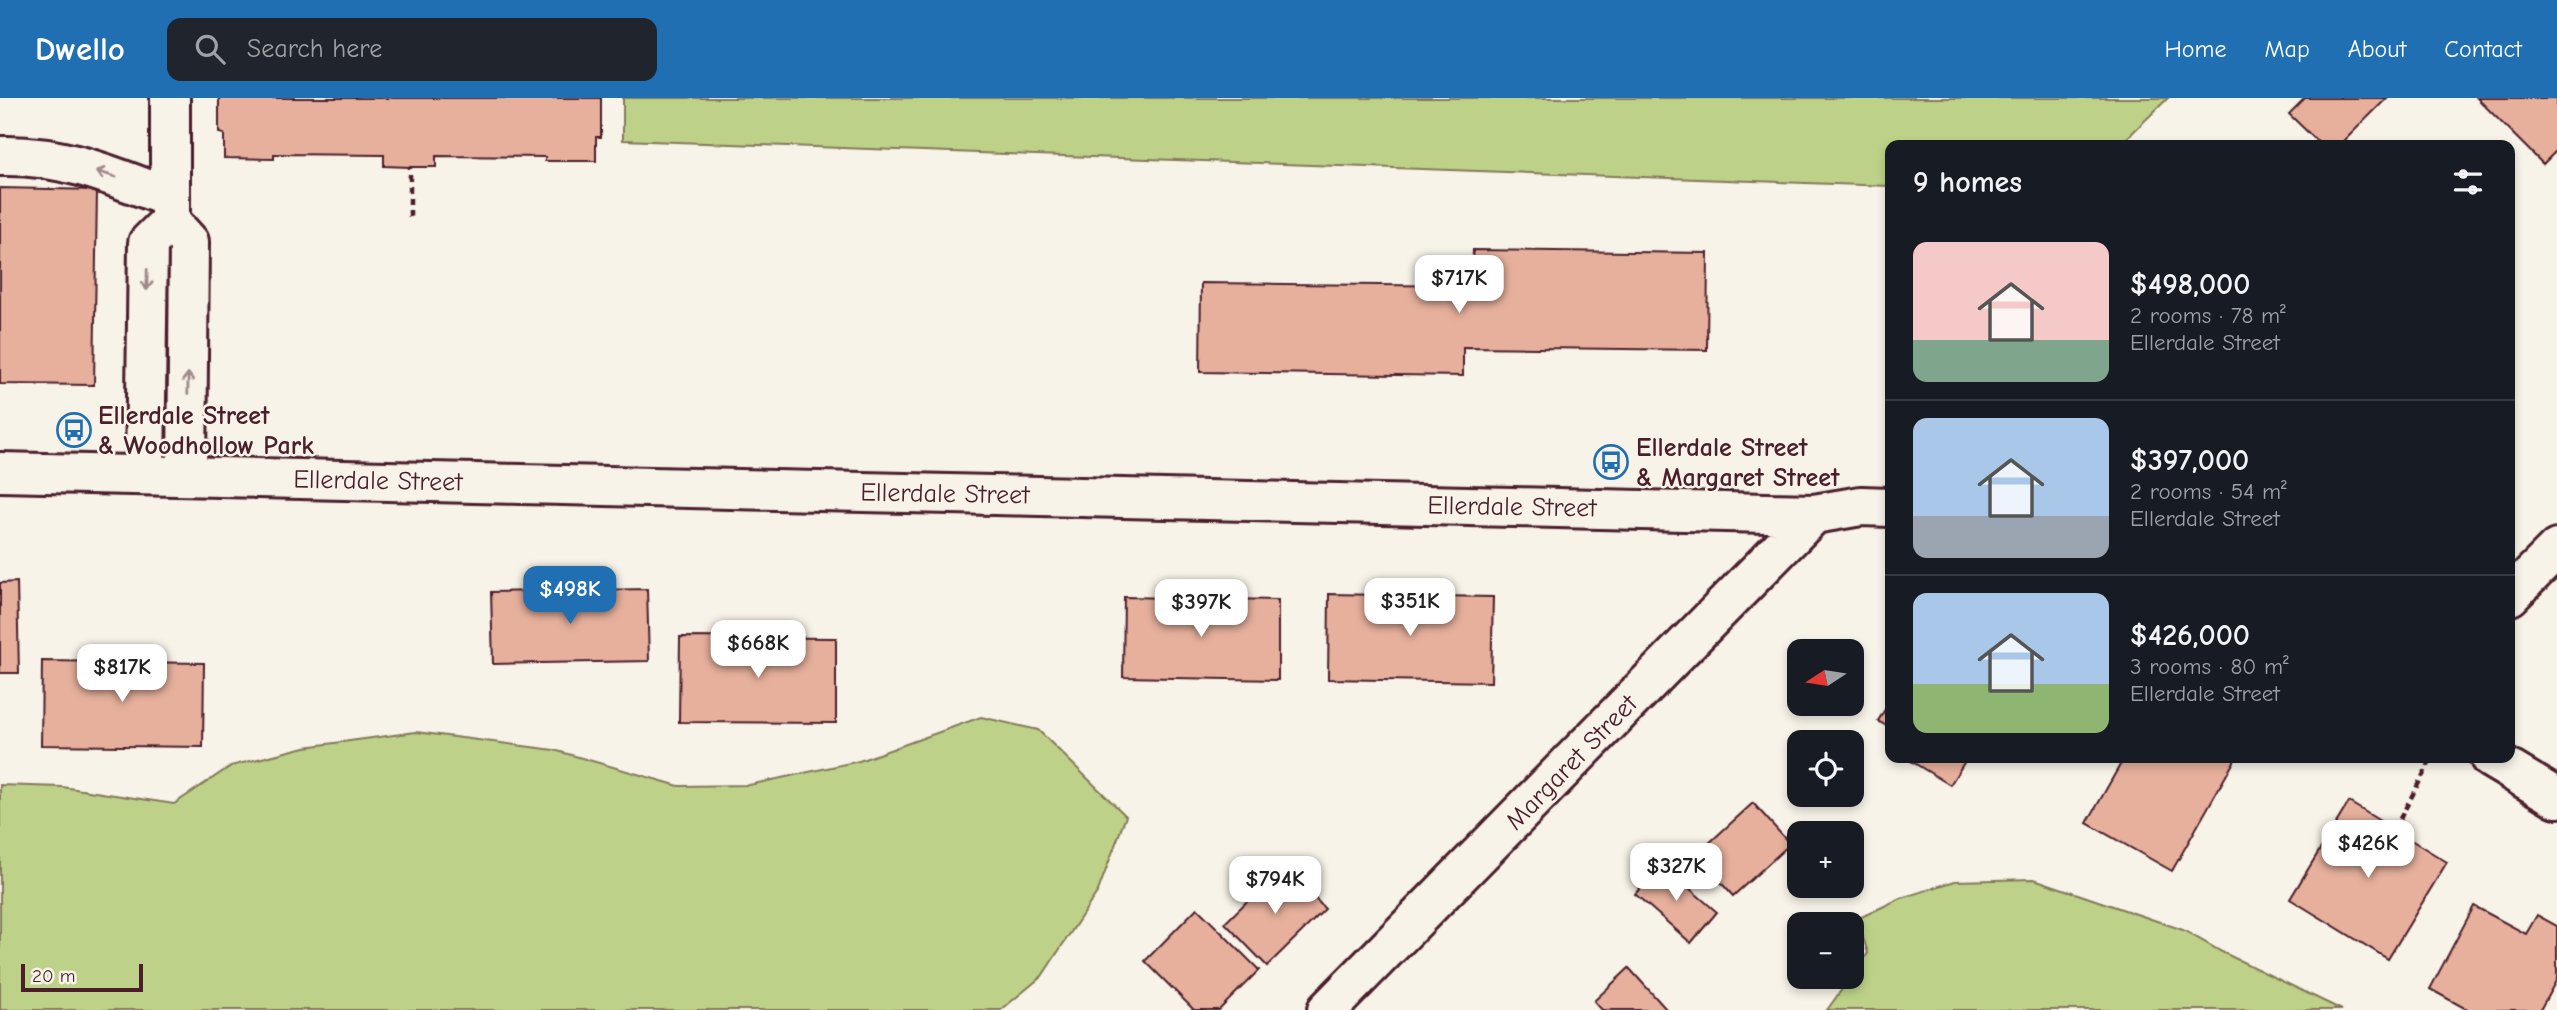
<!DOCTYPE html>
<html lang="en">
<head>
<meta charset="utf-8">
<style>
  :root { --surface:#171b24; --page:#20242c; --text:#f1f3f6; --muted:#9ea1a6; --line:#363941; --accent:#1f6fb2 }
  body { margin:0; font-family:"Comic Neue",sans-serif; background:var(--page); color:var(--text); height:100vh; display:flex; flex-direction:column; font-size:26px; white-space:nowrap }
  * { box-sizing:border-box; margin:0 }
  p { font-size:23px; color:var(--muted) }
  .icon { flex:none; width:38px; height:38px; fill:none; stroke:currentColor; stroke-width:2; stroke-linecap:round; stroke-linejoin:round }
  .map { position:relative; flex:1; overflow:hidden }
  .side { position:absolute; left:1885px; top:42px; width:630px; height:623px; display:flex; flex-direction:column; background:var(--surface); border-radius:14px; box-shadow:0 4px 10px #0003 }
  .side>* { flex:none }
  .needle { width:46px; rotate:258deg }
  .tools { position:absolute; left:1787px; top:541px; display:grid; gap:14px }
  .tools a { display:grid; place-items:center; width:77px; height:77px; border-radius:14px; background:var(--surface); box-shadow:0 4px 10px #0003; font-size:35px }
  .scale { position:absolute; left:21px; bottom:18px; width:122px; box-sizing:border-box; padding-left:7px; border:4px solid #4a1f2b; border-top:0; font-size:19px; line-height:24px; white-space:nowrap; color:#4a1f2b; -webkit-text-stroke:5px #f7f3e8; paint-order:stroke }
  .price { position:absolute; translate:-50% -60px; padding:0 16px; border-radius:14px; background:#fff; color:#222; font-size:23px; line-height:46px; filter:drop-shadow(0 2px 4px #0008) }
  .price::after { content:''; position:absolute; left:50%; top:42px; width:21px; height:16px; margin-left:-10px; background:inherit; clip-path:polygon(0 0,100% 0,50% 100%) }
  .price.on { background:var(--accent); color:#fff }
  ul { padding:0; list-style:none }
  li { display:flex; align-items:center; gap:21px; height:175px; padding:0 28px }
  li+li { border-top:2px solid var(--line) }
  li span { display:grid; place-items:center; flex:none; width:196px; height:140px; border-radius:14px; color:#555 }
  li>.icon { margin-inline-start:auto }
  span .icon { width:84px; height:84px; fill:#fffc; stroke-width:1 }
  li b { font-size:30px }
  h2 { display:flex; justify-content:space-between; align-items:center; height:84px; padding:0 28px; font-size:30px }
  header { display:flex; align-items:center; gap:42px; box-sizing:border-box; height:98px; padding:0 35px; background:var(--accent); color:#fff }
  header strong { font-size:33px }
  nav { display:flex; gap:38px; margin-inline-start:auto; font-size:24px }
  .search { width:490px; height:63px; background:var(--page); display:flex; align-items:center; gap:18px; box-sizing:border-box; padding:0 24px; border-radius:14px; color:var(--muted); font-size:26px }
  .map>svg:first-child { display:block }
</style>
</head>
<body>
<header>
<strong>Dwello</strong>
<div class="search"><svg class="icon" aria-label="search" viewBox="0 0 24 24"><circle cx="10" cy="10" r="6"/><path d="M15 15l6 6"/></svg>Search here</div>
<nav><a>Home</a><a>Map</a><a>About</a><a>Contact</a></nav>
</header>
<div class="map">
<svg width="2557" height="912" viewBox="0 0 2557 912">
  <rect width="100%" height="100%" fill="#f7f3e8"/>
  <filter id="ink" filterUnits="userSpaceOnUse"><feTurbulence type="fractalNoise" baseFrequency=".0143" numOctaves="2"/><feDisplacementMap in="SourceGraphic" scale="14" xChannelSelector="R" yChannelSelector="G"/><feConvolveMatrix kernelMatrix="1 2 1 2 8 2 1 2 1" color-interpolation-filters="sRGB"/></filter>
  <g filter="url(#ink)">
    <!-- green -->
    <path fill="#bdd288" stroke="#84785a" stroke-width="2" d="M 623,0 L 2168,0 L 2120,47 L 1890,47 L 1890,88 L 623,42 Z
      M 981,619 L 1038,632 L 1126,718 L 1098,793 L 1042,878 L 1001,912 L 0,912 L 0,687 L 62,689 L 174,706 L 231,668 L 305,649 L 416,634 L 554,652 L 679,688 L 749,687 L 859,663 Z
      M 2034,781 L 2183,832 L 2222,854 L 2342,912 L 1827,912 L 1868,855 L 1857,821 L 1899,801 L 1955,783 Z"/>
    <!-- building -->
    <path fill="#e6b09c" stroke="#4a1f2b" stroke-width="2" d="M 219,0 L 601,0 L 601,39 L 596,39 L 596,63 L 545,63 L 545,59 L 436,58 L 436,69 L 410,69 L 384,68 L 384,57 L 274,56 L 274,61 L 224,60 L 224,36 L 219,35 Z
      M 2305,0 L 2387,0 L 2340,47 L 2321,47 L 2289,16 Z
      M 2477,0 L 2557,0 L 2557,52 L 2543,66 Z
      M 0,90 L 97,92 L 94,287 L 0,286 Z
      M 1473,152 L 1708,155 L 1707,252 L 1463,249 L 1463,278 L 1200,274 L 1201,185 L 1472,188 Z
      M 17,484 L 19,575 L 0,575 L 0,485 Z
      M 647,491 L 649,563 L 493,566 L 491,494 Z
      M 1329,496 L 1493,499 L 1491,584 L 1328,581 Z
      M 1124,499 L 1278,502 L 1278,582 L 1123,579 Z
      M 680,539 L 836,540 L 836,625 L 679,624 Z
      M 42,563 L 204,565 L 203,649 L 41,647 Z
      M 1890,603 L 1890,630 L 1878,623 Z
      M 1906,660 L 1967,660 L 1950,687 Z
      M 2124,660 L 2236,660 L 2172,773 L 2087,725 Z
      M 2349,704 L 2447,764 L 2388,861 L 2290,801 Z
      M 1753,705 L 1790,746 L 1733,798 L 1696,757 Z
      M 1661,766 L 1717,814 L 1691,845 L 1635,796 Z
      M 1284,767 L 1325,811 L 1267,868 L 1225,825 Z
      M 2474,808 L 2526,836 L 2537,817 L 2557,828 L 2557,881 L 2540,912 L 2468,912 L 2430,891 Z
      M 1197,810 L 1259,872 L 1219,912 L 1194,912 L 1145,863 Z
      M 1629,870 L 1667,912 L 1602,912 L 1594,903 Z"/>
    <g fill="none" stroke-linecap="round" stroke-linejoin="round">
      <!-- minor casing -->
      <g stroke="#4a1f2b" stroke-width="44">
        <path id="minor" d="M 0,58 C 63,56 113,78 170,100
          M 170,123 L 189,144 L 187,378
          M 0,374 L 1814,416 L 1861,408 L 1890,409
          M 145,377 L 148,145 L 170,123 L 170,0
          M 2510,498 L 2557,451
          M 2490,660 L 2557,700
          M 1327,912 L 1814,416"/>
      </g>
      <!-- path -->
      <path stroke="#4a1f2b" stroke-width="4.5" stroke-dasharray="7 5" stroke-linecap="butt" d="M 410,119 L 410,69
        M 2394,732 L 2432,660"/>
      <!-- minor -->
      <use href="#minor" stroke="#f7f3e8" stroke-width="38"/>
    </g>
    <!-- one-way arrows -->
    <defs><path id="oneway-shaft" d="M-6 0H5M1.5-3L5.5 0L1.5 3" fill="none" stroke-width="1.6" stroke-linecap="round" stroke-linejoin="round" transform="scale(1.75)"/></defs>
    <g stroke="#a0898a">
      <use href="#oneway-shaft" transform="translate(106 76) rotate(-162)"/>
      <use href="#oneway-shaft" transform="translate(147 182) rotate(91)"/>
      <use href="#oneway-shaft" transform="translate(188 285) rotate(-89)"/>
    </g>
  </g>
  <!-- icons -->
  <defs>
    <g id="bus-ring" transform="scale(1.75)"><circle r="9.5" fill="#f7f3e8" stroke="#1f6fb2" stroke-width="1.5"/><path d="M-5-6H5V4H4V6H2V4H-2V6H-4V4H-5ZM-3.5-4V0h7V-4ZM-3.5 1.2v1.5H-2V1.2ZM2 1.2v1.5H3.5V1.2Z" fill="#1f6fb2"/></g>
  </defs>
  <g fill-rule="evenodd">
    <use href="#bus-ring" x="74" y="332"/>
    <use href="#bus-ring" x="1611" y="364"/>
  </g>
  <g text-anchor="middle" stroke-width="5" stroke-linejoin="round" paint-order="stroke">
    <!-- poi labels -->
    <g font-size="26" font-weight="bold" fill="#4a1f2b" stroke="#f7f3e8" text-anchor="start">
      <text x="98" y="326">Ellerdale Street<tspan x="98" dy="30">&amp; Woodhollow Park</tspan></text>
      <text x="1636" y="358">Ellerdale Street<tspan x="1636" dy="30">&amp; Margaret Street</tspan></text>
    </g>
    <!-- street labels -->
    <g font-size="26" fill="#4a1f2b" stroke="#f7f3e8">
      <text transform="translate(378 382) rotate(1)" y="9">Ellerdale Street</text>
      <text transform="translate(945 395) rotate(1)" y="9">Ellerdale Street</text>
      <text transform="translate(1512 408) rotate(1)" y="9">Ellerdale Street</text>
      <text transform="translate(1571 664) rotate(-46)" y="9">Margaret Street</text>
    </g>
  </g>
</svg>
<div class="tools">
<a><svg class="needle" viewBox="-14 -14 28 28"><path d="M0-13l5 13h-10z" fill="#e53935"/><path d="M0 13l5-13h-10z" fill="#9ea1a6"/></svg></a>
<a><svg class="icon" aria-label="locate" viewBox="0 0 24 24"><circle cx="12" cy="12" r="6"/><path d="M12 2v4M12 18v4M2 12h4M18 12h4"/></svg></a>
<a>+</a>
<a>−</a>
</div>
<div class="scale">20 m</div>
<b class="price" style="left:1459px;top:217px">$717K</b>
<b class="price on" style="left:570px;top:528px">$498K</b>
<b class="price" style="left:1410px;top:540px">$351K</b>
<b class="price" style="left:1201px;top:541px">$397K</b>
<b class="price" style="left:758px;top:582px">$668K</b>
<b class="price" style="left:122px;top:606px">$817K</b>
<b class="price" style="left:2368px;top:782px">$426K</b>
<b class="price" style="left:1676px;top:805px">$327K</b>
<b class="price" style="left:1275px;top:818px">$794K</b>
<section class="side">
<h2>9 homes<svg class="icon" aria-label="filters" viewBox="0 0 24 24"><path d="M4 7h16M4 17h16"/><circle cx="9" cy="7" r="2"/><circle cx="15" cy="17" r="2"/></svg></h2>
<ul>
<li><span style="background:linear-gradient(#f6c9c9 70%,#7fa58c 0)"><svg class="icon" aria-label="home" viewBox="0 0 24 24"><path d="M3 11l9-7 9 7M6 9v11h12V9"/></svg></span><div><b>$498,000</b><p>2 rooms · 78 m²</p><p>Ellerdale Street</p></div></li>
<li><span style="background:linear-gradient(#a9c7e8 70%,#9aa5b1 0)"><svg class="icon" aria-label="home" viewBox="0 0 24 24"><path d="M3 11l9-7 9 7M6 9v11h12V9"/></svg></span><div><b>$397,000</b><p>2 rooms · 54 m²</p><p>Ellerdale Street</p></div></li>
<li><span style="background:linear-gradient(#a9c7e8 65%,#8fb573 0)"><svg class="icon" aria-label="home" viewBox="0 0 24 24"><path d="M3 11l9-7 9 7M6 9v11h12V9"/></svg></span><div><b>$426,000</b><p>3 rooms · 80 m²</p><p>Ellerdale Street</p></div></li>
</ul>
</section>
</div>
</body>
</html>
